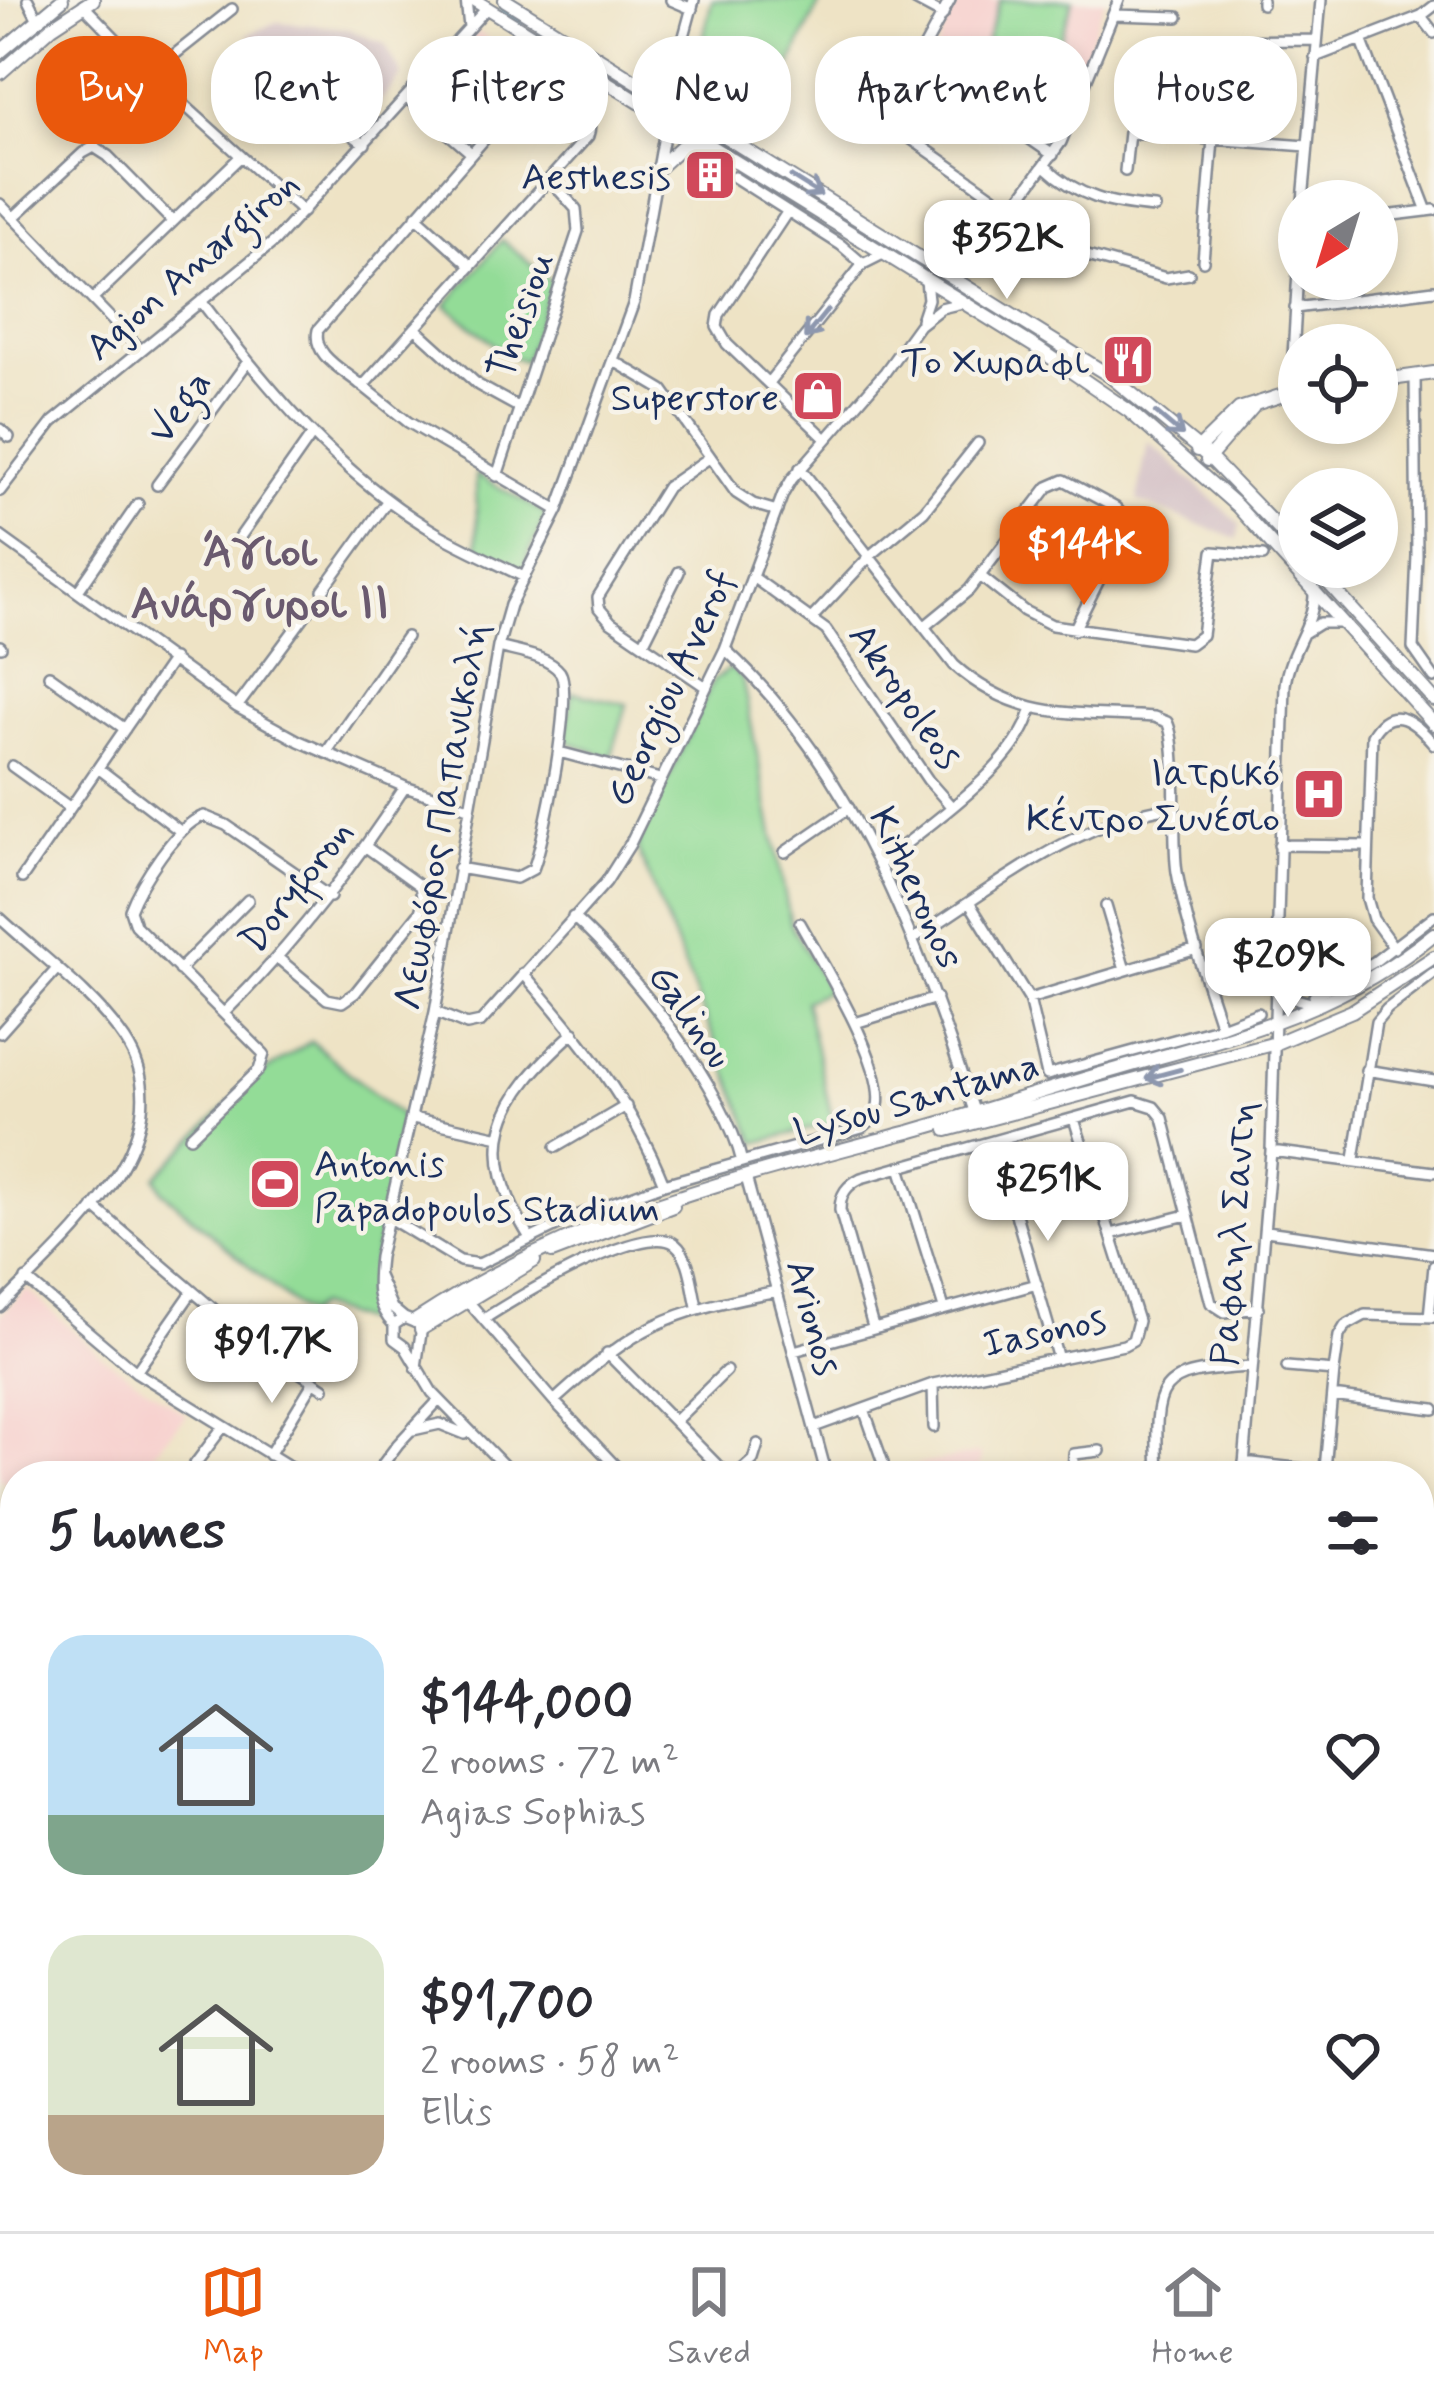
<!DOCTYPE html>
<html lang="en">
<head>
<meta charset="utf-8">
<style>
  :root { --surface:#fff; --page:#f2f2f3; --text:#2b2b33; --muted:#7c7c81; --line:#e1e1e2; --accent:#ea580c }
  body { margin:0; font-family:Mynerve,sans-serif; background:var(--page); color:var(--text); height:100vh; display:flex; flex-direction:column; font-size:45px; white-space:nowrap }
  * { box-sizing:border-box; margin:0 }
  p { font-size:39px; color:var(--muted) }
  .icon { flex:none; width:66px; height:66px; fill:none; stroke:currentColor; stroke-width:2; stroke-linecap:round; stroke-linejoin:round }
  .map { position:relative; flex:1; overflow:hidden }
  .details { position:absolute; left:0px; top:1461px; width:1434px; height:771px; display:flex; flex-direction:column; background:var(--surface); border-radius:48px 48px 0 0; box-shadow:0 6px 18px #0003 }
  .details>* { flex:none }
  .banner { position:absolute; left:36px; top:36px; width:1362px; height:108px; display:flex; gap:24px }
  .needle { width:78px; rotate:218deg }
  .controls { position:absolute; left:1278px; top:180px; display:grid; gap:24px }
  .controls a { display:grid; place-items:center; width:120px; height:120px; border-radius:50%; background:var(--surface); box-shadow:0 6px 18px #0003; font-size:60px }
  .price { position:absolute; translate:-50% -102px; padding:0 27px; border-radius:24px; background:#fff; color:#222; font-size:39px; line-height:78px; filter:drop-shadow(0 3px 6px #0008) }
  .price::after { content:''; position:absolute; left:50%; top:72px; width:36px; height:27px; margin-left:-18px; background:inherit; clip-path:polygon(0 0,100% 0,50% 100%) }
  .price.active { background:var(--accent); color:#fff }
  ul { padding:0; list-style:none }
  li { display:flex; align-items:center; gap:36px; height:300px; padding:0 48px }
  li span { display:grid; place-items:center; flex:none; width:336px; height:240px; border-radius:36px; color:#555 }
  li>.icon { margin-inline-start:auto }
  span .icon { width:144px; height:144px; fill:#fffc; stroke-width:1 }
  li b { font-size:51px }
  h2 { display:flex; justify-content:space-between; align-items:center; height:144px; padding:0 48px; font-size:51px }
  .tag { padding:0 42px; border-radius:48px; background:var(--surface); box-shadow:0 6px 18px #0003; font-size:42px; line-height:108px }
  .tag.active { background:var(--accent); color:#fff }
  .tabs { display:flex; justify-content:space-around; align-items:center; height:168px; border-top:3px solid var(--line); background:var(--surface); font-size:33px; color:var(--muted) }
  .tabs a { display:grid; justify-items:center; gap:6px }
  .tabs .active { color:var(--accent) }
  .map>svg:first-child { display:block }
</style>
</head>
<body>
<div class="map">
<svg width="1434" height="2231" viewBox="0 0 1434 2231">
  <rect width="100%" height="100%" fill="#f7f3e8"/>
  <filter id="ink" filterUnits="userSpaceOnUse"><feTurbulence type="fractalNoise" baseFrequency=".00833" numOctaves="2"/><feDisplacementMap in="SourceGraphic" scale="24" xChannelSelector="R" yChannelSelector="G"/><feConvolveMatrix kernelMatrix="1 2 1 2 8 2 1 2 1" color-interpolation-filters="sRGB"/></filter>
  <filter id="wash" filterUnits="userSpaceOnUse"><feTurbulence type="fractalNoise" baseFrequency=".004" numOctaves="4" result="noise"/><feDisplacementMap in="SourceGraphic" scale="48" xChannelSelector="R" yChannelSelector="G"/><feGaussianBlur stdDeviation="2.7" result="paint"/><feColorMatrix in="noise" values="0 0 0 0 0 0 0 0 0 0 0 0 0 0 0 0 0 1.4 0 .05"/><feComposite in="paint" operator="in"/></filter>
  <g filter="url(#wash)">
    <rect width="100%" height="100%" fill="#eee3c5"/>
    <!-- built -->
    <path fill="#f7d0ce" d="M 958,0 L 1105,0 L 1058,129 L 1046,134 L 932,59 Z
      M 476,33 L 480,33 L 531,71 L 500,107 L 486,95 L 475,70 L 459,50 Z
      M 27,1289 L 101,1356 L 187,1415 L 133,1476 L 15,1476 L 15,1488 L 0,1479 L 0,1315 Z
      M 981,1452 L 980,1476 L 859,1476 L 981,1453 Z"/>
    <!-- industrial -->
    <path fill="#d2bec4" d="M 277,22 L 345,28 L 385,44 L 402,75 L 357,130 L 279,73 L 247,35 Z
      M 1148,441 L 1240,524 L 1237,539 L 1137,501 Z"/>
    <!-- green -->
    <path fill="#93dc97" stroke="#57867a" stroke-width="3" d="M 712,0 L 821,0 L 757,135 L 703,105 L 693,82 Z
      M 1000,0 L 1073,0 L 1046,83 L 980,61 Z
      M 459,50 C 474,69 482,91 500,107 L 471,142 C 452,138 423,113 419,94 Z
      M 502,240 L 552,282 L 525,361 L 507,355 L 446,305 Z
      M 476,474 L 546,514 L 522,571 L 477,547 Z
      M 730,668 L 742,678 L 791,925 L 828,990 L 805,1001 L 833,1123 L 756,1143 L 637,848 L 713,681 Z
      M 572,692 L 627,704 L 611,758 L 569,742 L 566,734 Z
      M 311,1041 L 402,1117 L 373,1268 L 379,1323 L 374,1322 L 376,1326 L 317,1306 L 307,1314 L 294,1305 L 162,1191 L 156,1177 L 255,1078 Z"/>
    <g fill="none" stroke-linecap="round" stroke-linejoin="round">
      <!-- river -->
      <path stroke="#62c5e0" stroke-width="16" d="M 507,12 L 518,19"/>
    </g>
  </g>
  <g filter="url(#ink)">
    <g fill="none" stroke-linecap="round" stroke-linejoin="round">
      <!-- minor casing -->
      <g stroke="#848992" stroke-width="14">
        <path id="minor" d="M 28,0 L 37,18
          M 466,0 L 469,27
          M 671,0 L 692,9
          M 915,0 L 943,15
          M 950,0 L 894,103 L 892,113 L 900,131 L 1011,209
          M 1262,4 L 1262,0
          M 83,5 L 150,74 L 303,212
          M 1115,15 L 1178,17
          M 1421,16 L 1434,33
          M 1361,39 L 1427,211
          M 242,56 L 365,144
          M 1315,57 L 1421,16 L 1434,6
          M 1197,59 L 1206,46 L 1218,41 L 1317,40
          M 918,62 L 1053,155
          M 150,74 L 232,9
          M 406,97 L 471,153
          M 1129,133 L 1307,146
          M 1045,166 C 1079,198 1110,204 1155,208
          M 1125,171 L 1131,113
          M 734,177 L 841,245 L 863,264
          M 1303,201 L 1321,0
          M 0,204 L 140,349
          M 1010,210 L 1066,250 L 1166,278 L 1189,274
          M 788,211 L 719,315 L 717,327 L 727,344 L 825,438
          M 416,216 L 470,265
          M 1377,217 L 1434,210
          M 13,218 L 83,153 L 94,147 L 108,156 L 172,221
          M 1203,261 L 1213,139
          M 949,274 L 972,264 L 1061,142 L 1119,0
          M 93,299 L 241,156
          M 201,301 C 270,392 340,476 440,535 C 467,550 496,563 524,577
          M 1295,308 L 1434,290
          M 921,320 L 928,299 L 926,281
          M 415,328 L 478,385 L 520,408
          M 614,361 L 663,390 L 736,493 L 753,504 L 777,511
          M 1415,376 L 1417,555 L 1413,648 L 1434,678
          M 768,383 L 863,264 L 883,254
          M 363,386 L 588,136 C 597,110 568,87 545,81 L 529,88 L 318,330 C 312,355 342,369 360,384 L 363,386 L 408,422 L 558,510
          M 1291,391 L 1299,253
          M 0,429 L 9,437
          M 800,468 L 954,665 C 1017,721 1074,712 1154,717 L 1167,722 C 1180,747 1171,836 1177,872 C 1186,925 1205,977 1221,1027
          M 497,476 L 578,231 L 576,209 L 550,180
          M 157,485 L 247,363
          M 0,491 L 53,422 L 275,241 L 486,9 L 484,5
          M 0,536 L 237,707 L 299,741 L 405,787 L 469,808
          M 240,537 L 311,436
          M 980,576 L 1024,611 L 1052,625 L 1190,644 L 1202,635 L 1213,552 L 1263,556
          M 754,578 L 826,630 L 928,780 L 950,805
          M 323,590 L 388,500
          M 78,591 L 138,504
          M 812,618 L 871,555 L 924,511 L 978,443
          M 925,626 L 969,590 L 1048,487 L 1064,480 L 1116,508 L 1126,519 L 1123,532 L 1074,630
          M 1304,633 L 1320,623 L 1343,623
          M 643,644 L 679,572
          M 0,646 L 1,647
          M 725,649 C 858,772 919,947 975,1114
          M 49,675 L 125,729
          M 706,687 L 611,622 L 599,608 L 598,597 L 667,487 L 709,458
          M 237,707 L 309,610
          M 559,752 L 660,779
          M 326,753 L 406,637
          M 12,766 L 69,807
          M 98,768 L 180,831
          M 1279,845 L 1366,846
          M 785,852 L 849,808
          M 880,864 C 925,827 1018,766 1031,710
          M 458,868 L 516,878 L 533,869 C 544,843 574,692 560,672 C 548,656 516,652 498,647
          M 22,878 L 173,659
          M 970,904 L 1029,999 L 1047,1075 L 1221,1027 L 1258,1013
          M 1106,906 L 1125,970
          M 573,917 C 631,969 724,1086 742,1162
          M 0,918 C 41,956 94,994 125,1040 C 190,1138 62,1243 0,1307
          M 912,940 C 994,888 1074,821 1172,807
          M 1394,948 L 1373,919 L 1367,898 L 1372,735 C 1392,701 1416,723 1434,744
          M 279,959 L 327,999 L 342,1002 L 355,993 L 420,912 L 423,902 L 420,886 L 366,847
          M 179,970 L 248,900
          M 523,973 C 580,1038 632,1103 664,1184
          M 1277,978 L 1296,999 L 1315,1004
          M 1314,996 L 1374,962 L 1434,916
          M 1029,999 L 1197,949
          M 435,1012 L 467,1025 L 481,1022 L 606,882 L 630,844 L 725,649 L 783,494 L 792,479 L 885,372 L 919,325 L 941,308 L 962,303
          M 224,1013 C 294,944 351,870 405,787
          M 855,1023 L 936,998
          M 0,1033 L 56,970
          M 1366,1070 L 1434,1081
          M 413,1118 L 500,1137
          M 190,1137 L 259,1070 L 264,1054 L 135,925 L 130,910 C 140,884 177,824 204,816 L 226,825 L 330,897
          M 995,1142 L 1058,1359
          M 556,1147 L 626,1106
          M 1271,1151 L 1434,1172
          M 1354,1159 L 1376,1022 L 1387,1009 L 1434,973
          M 900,1167 L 944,1308
          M 746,1177 L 827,1476
          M 94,1207 L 251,1341 L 324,1388
          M 389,1218 L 460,1261 L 479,1264 L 579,1215 L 664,1184 L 862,1128 C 870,1122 876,1116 878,1106 C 886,1065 821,961 800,923
          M 1266,1231 L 1434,1254
          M 1111,1234 L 1187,1215
          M 530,1238 C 472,1146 500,1098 574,1032
          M 378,1276 L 392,1308 L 404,1318
          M 26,1279 L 136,1372 L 305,1476
          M 466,1299 L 554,1401 L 625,1476
          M 1429,1317 L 1434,1266
          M 484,1319 C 514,1299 645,1220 675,1244 C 691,1257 692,1287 697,1306
          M 394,1325 C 374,1305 376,1283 379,1257 L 435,1012 L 498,647 L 510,605 L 558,510 L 634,302 L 678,58 L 694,0
          M 394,1325 L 394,1339 L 405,1347 L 432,1392 L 514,1476
          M 394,1325 L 404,1318 L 419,1324 L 421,1333 L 416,1367
          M 873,1327 L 840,1210 C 840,1194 847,1185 861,1178 L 1135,1101 L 1154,1107 L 1163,1118 L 1211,1303 L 1225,1312 L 1259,1308
          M 794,1351 L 1037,1284
          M 607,1353 L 728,1476
          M 1287,1367 L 1334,1371
          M 136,1372 L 192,1292
          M 933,1384 L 934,1427
          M 1332,1396 L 1434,1409
          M 554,1401 C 639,1324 664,1313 777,1291
          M 864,1409 L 883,1463
          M 675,1421 L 726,1371
          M 814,1427 L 933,1384 L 1124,1345 L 1133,1340 L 1138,1321 L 1074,1119
          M 413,1430 L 440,1424 L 465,1434
          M 269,1455 L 314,1381
          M 1244,1462 L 1364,1476
          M 1325,1469 L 1334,1371 L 1339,1336 L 1345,1326 L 1365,1315 L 1434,1317
          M 186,1476 L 223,1427
          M 374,1476 L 398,1444 L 439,1400
          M 735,1476 L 753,1460 L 758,1444
          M 1073,1476 L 1074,1454 L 1100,1451
          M 1158,1476 C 1154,1381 1154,1372 1252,1367
          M 1243,1476 L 1271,1151 L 1285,685 C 1289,649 1316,624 1314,589
          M 1419,1536 L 1434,1530
          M 1419,1542 L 1434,1643
          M 0,1621 L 5,1629
          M 1419,1807 L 1434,1812
          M 1419,1856 L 1434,1862
          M 0,1892 L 15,1864
          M 1419,1952 L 1434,1957
          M 1419,2030 L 1434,2036
          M 0,2054 L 15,2044
          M 1419,2125 L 1422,2125
          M 0,2154 L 15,2143
          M 1419,2211 L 1434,2213
          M 351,2217 L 361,2231
          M 563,2217 L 572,2231
          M 661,2217 L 673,2231
          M 937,2217 L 950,2231
          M 11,2231 L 16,2217
          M 426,2231 L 440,2217
          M 723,2231 L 738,2217
          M 859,2231 L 873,2217
          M 1176,2231 L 1177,2217
          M 1404,2231 L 1407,2217"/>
      </g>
      <!-- major casing -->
      <g stroke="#848992" stroke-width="16">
        <path id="major" d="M 474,0 L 1037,348 L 1129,411 L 1237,506 L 1434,724
          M 505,0 L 1110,376 L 1209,457 L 1299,550
          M 0,52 L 62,0
          M 0,73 L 52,27 L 93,0
          M 639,80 L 664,76 L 678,58
          M 658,168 L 681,147 L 708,143
          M 1377,381 L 1434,373
          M 1197,450 L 1239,409 L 1299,390
          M 1207,460 L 1253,407
          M 1314,567 L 1434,700
          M 947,1130 L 1276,1043 L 1352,1011 L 1434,957
          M 552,1252 L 673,1206
          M 415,1321 C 576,1215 734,1179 916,1130 C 984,1111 1050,1088 1118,1069 C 1235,1035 1336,1014 1434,934
          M 421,1329 L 534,1261"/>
      </g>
      <!-- minor -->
      <use href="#minor" stroke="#fff" stroke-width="9"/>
      <!-- major -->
      <use href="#major" stroke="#fff" stroke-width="12"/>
    </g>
    <!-- one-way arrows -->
    <defs><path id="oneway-shaft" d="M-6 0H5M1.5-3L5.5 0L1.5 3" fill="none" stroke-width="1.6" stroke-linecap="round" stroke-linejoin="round" transform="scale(3)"/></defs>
    <g stroke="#8d97ae">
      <use href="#oneway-shaft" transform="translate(806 186) rotate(32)"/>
      <use href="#oneway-shaft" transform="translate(816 324) rotate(129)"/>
      <use href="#oneway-shaft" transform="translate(1169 424) rotate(40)"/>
      <use href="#oneway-shaft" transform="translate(1163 1074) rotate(165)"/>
    </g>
  </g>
  <!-- icons -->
  <defs>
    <g id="building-square" transform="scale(2.7)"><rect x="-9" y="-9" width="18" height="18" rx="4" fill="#d1495b" stroke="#f7f3e8"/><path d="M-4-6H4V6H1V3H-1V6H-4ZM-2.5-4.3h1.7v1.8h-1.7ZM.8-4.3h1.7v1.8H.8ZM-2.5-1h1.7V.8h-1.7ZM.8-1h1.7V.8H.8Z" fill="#fff"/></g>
    <g id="restaurant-square" transform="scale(2.7)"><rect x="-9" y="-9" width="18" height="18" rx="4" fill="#d1495b" stroke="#f7f3e8"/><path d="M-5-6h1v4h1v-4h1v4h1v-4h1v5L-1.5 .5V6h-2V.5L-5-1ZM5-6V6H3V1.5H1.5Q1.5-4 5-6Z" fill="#fff"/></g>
    <g id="shop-square" transform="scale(2.7)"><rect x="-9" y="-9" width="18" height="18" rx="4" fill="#d1495b" stroke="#f7f3e8"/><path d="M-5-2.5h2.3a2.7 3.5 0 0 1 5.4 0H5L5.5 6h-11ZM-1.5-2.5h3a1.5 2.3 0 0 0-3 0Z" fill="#fff"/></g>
    <g id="hospital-square" transform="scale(2.7)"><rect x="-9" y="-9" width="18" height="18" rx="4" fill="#d1495b" stroke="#f7f3e8"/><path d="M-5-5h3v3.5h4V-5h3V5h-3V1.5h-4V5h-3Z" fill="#fff"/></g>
    <g id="stadium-square" transform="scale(2.7)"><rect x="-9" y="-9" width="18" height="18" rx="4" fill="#d1495b" stroke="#f7f3e8"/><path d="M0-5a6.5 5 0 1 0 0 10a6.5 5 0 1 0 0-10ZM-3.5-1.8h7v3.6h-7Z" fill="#fff"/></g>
  </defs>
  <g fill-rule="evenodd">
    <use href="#building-square" x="710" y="175"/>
    <use href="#restaurant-square" x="1128" y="360"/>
    <use href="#shop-square" x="818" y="396"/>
    <use href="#hospital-square" x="1319" y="794"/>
    <use href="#stadium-square" x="275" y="1184"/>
  </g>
  <g text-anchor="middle" stroke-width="9" stroke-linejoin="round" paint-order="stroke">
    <!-- poi labels -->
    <g font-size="39" fill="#1b2f5e" stroke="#f7f3e8" text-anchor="end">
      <text x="671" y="189">Aesthesis</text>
      <text x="1089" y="374">Το Χωραφι</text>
      <text x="779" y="410">Superstore</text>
      <text x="1280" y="786">Ιατρικό<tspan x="1280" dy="45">Κέντρο Συνέσιο</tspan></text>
      <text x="314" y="1176" text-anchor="start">Antonis<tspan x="314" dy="45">Papadopoulos Stadium</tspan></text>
    </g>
    <!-- street labels -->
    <g font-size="39" fill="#1b2f5e" stroke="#f7f3e8">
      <text transform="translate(191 264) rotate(-41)" y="14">Agion Anargiron</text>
      <text transform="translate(519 315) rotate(-71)" y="14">Theisiou</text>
      <text transform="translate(178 406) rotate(-54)" y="14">Vega</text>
      <text transform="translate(669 687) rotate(-65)" y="14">Georgiou Averof</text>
      <text transform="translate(907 695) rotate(55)" y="14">Akropoleos</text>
      <text transform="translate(440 816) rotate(-80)" y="14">Λεωφόρος Παπανικολή</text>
      <text transform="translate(295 885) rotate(-52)" y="14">Doryforon</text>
      <text transform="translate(918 887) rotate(65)" y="14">Kitheronos</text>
      <text transform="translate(692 1015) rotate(55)" y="14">Galinou</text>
      <text transform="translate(916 1097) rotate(-16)" y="14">Lysou Santama</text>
      <text transform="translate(1232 1233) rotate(-86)" y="14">Ραφαηλ Σαντη</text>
      <text transform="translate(815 1317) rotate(75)" y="14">Arionos</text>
      <text transform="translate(1044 1330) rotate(-12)" y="14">Iasonos</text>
    </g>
    <!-- quarter labels -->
    <g font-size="45" font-weight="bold" fill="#6a5a6f" stroke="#f7f3e8">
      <text x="260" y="566">Άγιοι<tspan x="260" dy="52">Ανάργυροι ΙΙ</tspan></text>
    </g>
  </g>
</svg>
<div class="controls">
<a><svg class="needle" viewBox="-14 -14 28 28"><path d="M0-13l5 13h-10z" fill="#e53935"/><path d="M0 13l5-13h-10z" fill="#7c7c81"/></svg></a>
<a><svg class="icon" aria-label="locate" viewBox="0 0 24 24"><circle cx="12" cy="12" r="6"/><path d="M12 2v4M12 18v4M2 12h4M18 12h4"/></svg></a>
<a><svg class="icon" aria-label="layers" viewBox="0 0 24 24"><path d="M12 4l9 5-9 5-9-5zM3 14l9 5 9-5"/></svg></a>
</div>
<b class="price" style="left:1007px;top:302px">$352K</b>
<b class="price active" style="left:1084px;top:608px">$144K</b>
<b class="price" style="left:1288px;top:1020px">$209K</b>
<b class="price" style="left:1048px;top:1244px">$251K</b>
<b class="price" style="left:272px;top:1406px">$91.7K</b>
<div class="banner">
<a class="tag active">Buy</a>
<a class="tag">Rent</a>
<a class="tag">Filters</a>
<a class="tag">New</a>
<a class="tag">Apartment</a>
<a class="tag">House</a>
</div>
<section class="details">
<h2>5 homes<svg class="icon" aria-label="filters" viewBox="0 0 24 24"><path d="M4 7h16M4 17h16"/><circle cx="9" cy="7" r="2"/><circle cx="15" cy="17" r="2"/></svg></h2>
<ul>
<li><span style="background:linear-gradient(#bfe0f5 75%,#7fa58c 0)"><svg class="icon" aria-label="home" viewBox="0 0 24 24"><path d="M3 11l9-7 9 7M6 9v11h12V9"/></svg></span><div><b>$144,000</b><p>2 rooms · 72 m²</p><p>Agias Sophias</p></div><svg class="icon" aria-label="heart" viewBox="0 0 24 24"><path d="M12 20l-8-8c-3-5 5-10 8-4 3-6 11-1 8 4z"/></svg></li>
<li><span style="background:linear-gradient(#dfe7d0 75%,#b9a48a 0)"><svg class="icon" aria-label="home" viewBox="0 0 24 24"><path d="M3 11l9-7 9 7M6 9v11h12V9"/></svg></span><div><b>$91,700</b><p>2 rooms · 58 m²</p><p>Ellis</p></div><svg class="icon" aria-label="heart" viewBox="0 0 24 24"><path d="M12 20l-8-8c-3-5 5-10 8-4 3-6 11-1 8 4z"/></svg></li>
</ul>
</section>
</div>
<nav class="tabs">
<a class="active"><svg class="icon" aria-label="map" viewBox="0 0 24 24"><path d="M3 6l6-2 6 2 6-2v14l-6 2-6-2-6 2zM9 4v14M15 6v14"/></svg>Map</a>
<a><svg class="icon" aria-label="saved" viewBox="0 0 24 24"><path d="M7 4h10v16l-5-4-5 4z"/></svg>Saved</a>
<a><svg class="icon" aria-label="home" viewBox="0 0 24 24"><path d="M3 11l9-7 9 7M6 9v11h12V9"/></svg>Home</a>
</nav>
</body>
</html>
